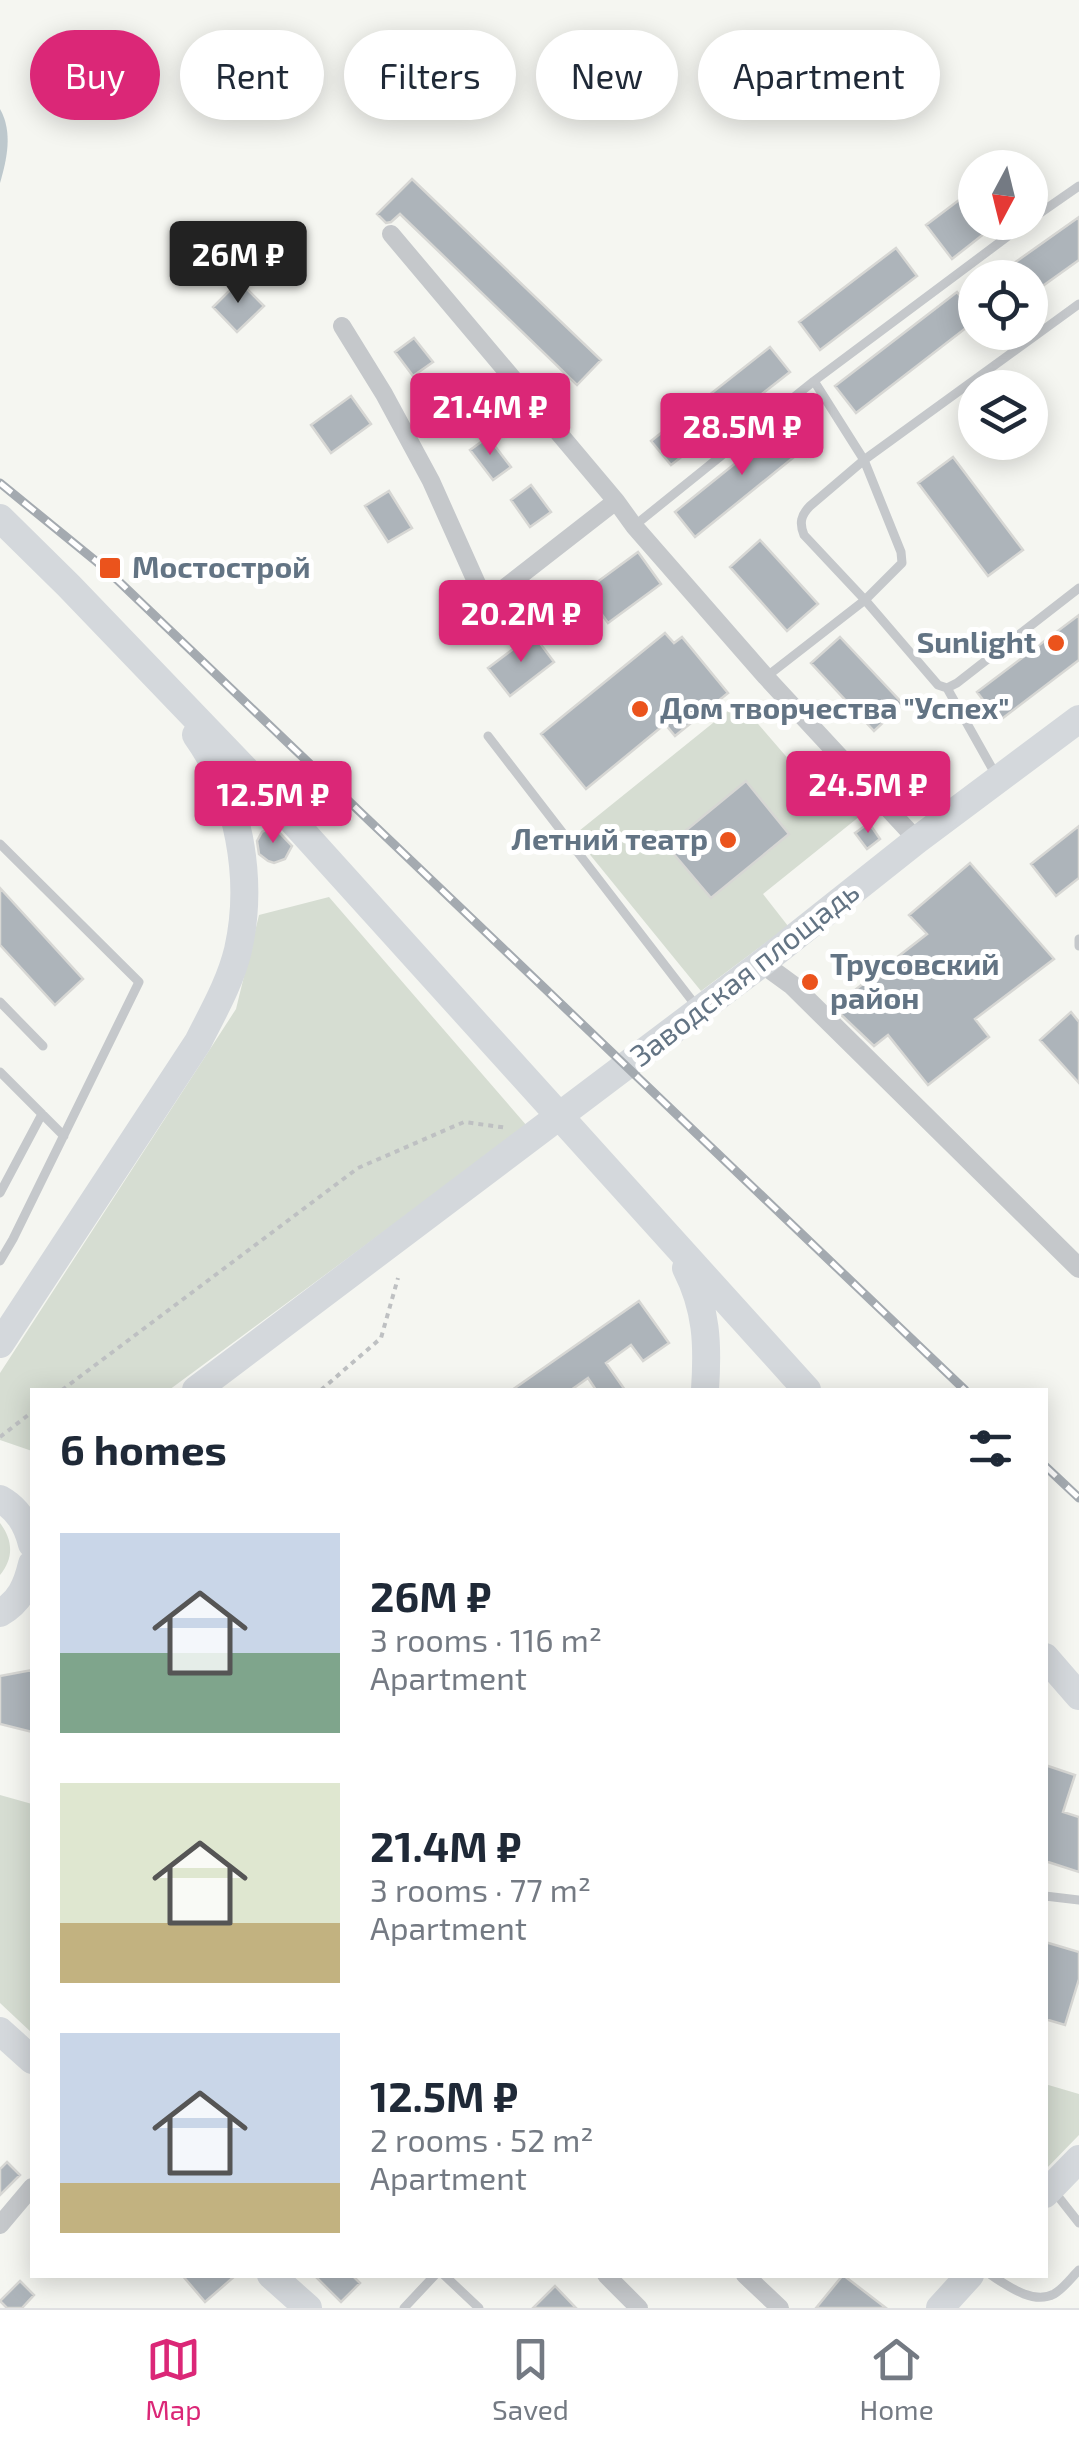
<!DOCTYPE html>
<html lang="en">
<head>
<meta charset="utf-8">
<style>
  :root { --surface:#fff; --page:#f6f6f7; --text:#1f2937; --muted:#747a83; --line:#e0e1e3; --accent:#db2777 }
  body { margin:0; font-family:"Exo 2",sans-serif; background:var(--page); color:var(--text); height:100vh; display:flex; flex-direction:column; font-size:38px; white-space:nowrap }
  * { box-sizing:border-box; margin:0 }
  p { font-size:32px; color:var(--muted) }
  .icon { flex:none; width:55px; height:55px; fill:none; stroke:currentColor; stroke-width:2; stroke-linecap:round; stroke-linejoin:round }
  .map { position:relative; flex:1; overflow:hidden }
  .details { position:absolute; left:30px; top:1388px; width:1018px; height:890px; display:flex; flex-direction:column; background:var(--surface); border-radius:0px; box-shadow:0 5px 25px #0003 }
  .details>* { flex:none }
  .guide { position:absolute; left:30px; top:30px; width:1020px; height:90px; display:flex; gap:20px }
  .needle { width:65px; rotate:187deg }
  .controls { position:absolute; left:958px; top:150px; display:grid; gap:20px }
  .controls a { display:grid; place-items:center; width:90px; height:90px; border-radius:50%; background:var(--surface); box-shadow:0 5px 25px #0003; font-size:50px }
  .price { position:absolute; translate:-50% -85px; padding:0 22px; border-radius:10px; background:var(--accent); color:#fff; font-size:32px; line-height:65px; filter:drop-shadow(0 2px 5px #0008) }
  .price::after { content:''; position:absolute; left:50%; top:60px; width:30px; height:22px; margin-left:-15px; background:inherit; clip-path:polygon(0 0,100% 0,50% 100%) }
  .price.current { background:#222; color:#fff }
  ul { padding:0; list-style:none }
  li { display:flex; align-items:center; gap:30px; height:250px; padding:0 30px }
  li span { display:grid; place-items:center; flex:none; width:280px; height:200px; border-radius:0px; color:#555 }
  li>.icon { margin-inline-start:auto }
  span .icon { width:120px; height:120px; fill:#fffc; stroke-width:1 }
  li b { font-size:42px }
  h2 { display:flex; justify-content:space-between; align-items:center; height:120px; padding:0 30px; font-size:42px }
  .pill { padding:0 35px; border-radius:45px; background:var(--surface); box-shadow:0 5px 25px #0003; font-size:35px; line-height:90px }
  .pill.current { background:var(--accent); color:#fff }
  .tabs { display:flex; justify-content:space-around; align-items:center; height:140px; border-top:2px solid var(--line); background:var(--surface); font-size:28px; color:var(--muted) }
  .tabs a { display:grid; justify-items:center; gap:5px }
  .tabs .current { color:var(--accent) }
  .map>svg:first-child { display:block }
</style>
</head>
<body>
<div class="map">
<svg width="1079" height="2308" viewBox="0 0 1079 2308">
  <rect width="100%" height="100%" fill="#f5f6f1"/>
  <!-- green -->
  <path fill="#d6ddd2" d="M 739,702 L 810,784 L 834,764 L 870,808 L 763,894 L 788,926 L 701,991 L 574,835 Z
    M 329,897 L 527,1126 L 169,1390 L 32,1390 L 32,1451 L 0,1440 L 0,1373 L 236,1009 L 259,915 Z
    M 0,1523 C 13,1540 14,1558 0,1575 Z
    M 0,1795 L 32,1804 L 32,2033 L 0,2003 Z
    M 1045,2084 L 1079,2094 L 1079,2135 L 1045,2170 Z"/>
  <!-- water -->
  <path fill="#bdc8cd" d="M 0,109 C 13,132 7,159 0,183 Z"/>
  <!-- building -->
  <path fill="#adb4ba" stroke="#d7d7d4" stroke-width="2.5" d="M 412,179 L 601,360 L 577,385 L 400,214 L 391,222 L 386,223 L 377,214 Z
    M 975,188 L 975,222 L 999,222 L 952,259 L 926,225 Z
    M 1079,217 L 1079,260 L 1030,295 L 1030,278 L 993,278 Z
    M 896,248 L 917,276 L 820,350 L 799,322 Z
    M 239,281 L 264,306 L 237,332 L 213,307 Z
    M 957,292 L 975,315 L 975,321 L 856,413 L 835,386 Z
    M 414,338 L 433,362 L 413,376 L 395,352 Z
    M 770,347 L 790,372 L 671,465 L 651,441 Z
    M 452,385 L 470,410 L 449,426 L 430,400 Z
    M 351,396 L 371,424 L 331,453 L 311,425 Z
    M 790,419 L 810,444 L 695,537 L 675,512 Z
    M 488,437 L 511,467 L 493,480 L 470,450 Z
    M 953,457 L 1023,550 L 988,576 L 918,483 Z
    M 531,485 L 551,512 L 530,527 L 511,500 Z
    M 389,491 L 412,528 L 388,542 L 365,506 Z
    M 760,540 L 818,604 L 787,631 L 730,567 Z
    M 638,552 L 661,584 L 608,623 L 585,591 Z
    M 1079,615 L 1079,660 L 999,721 L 977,692 Z
    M 665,633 L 674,643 L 682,637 L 728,693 L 675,736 L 665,724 L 586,789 L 541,734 Z
    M 533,634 L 554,662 L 510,696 L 488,668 Z
    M 840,637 L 903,704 L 874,731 L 811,663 Z
    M 746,781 L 789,834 L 711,898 L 667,846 Z
    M 869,823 L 880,839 L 867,849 L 855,833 Z
    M 1079,826 L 1079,878 L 1056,896 L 1031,864 Z
    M 272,827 L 275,828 L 292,846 L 285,859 L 274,863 L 268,861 L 259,854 L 257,841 L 262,832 Z
    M 970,863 L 1054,959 L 975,1019 L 989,1037 L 928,1085 L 888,1035 L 874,1046 L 833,1007 L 927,934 L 909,915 Z
    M 0,888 L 83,979 L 55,1005 L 0,945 Z
    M 1071,1012 L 1079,1022 L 1079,1083 L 1040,1040 Z
    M 639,1301 L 669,1343 L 643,1361 L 631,1345 L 606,1363 L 625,1390 L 596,1390 L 588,1378 L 571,1390 L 512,1390 Z
    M 32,1670 L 32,1732 L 0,1724 L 0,1676 Z
    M 1045,1765 L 1075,1775 L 1063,1812 L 1079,1817 L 1079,1872 L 1045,1861 Z
    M 1045,1942 L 1079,1952 L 1079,1979 L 1065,2025 L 1045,2019 Z
    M 7,2162 L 20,2175 L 0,2195 L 0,2169 Z
    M 182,2275 L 236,2275 L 205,2302 Z
    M 314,2275 L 352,2275 L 360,2283 L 341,2302 Z
    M 843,2275 L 886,2308 L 816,2308 Z
    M 20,2281 L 34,2295 L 22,2308 L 7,2308 L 0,2301 Z
    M 555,2286 L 576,2308 L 533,2308 Z"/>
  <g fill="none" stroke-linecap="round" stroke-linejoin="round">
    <!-- path -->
    <path stroke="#bec0c2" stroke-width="4" stroke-dasharray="5 5" stroke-linecap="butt" d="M 62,1390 L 358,1168 L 464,1122 L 508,1128
      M 321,1390 L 381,1338 L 398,1278
      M 0,1437 L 32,1412"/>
    <!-- service -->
    <path stroke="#c5c8cb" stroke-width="9" d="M 1030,220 L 1079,186
      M 1079,304 L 864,460 L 810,506 C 801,515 799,523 804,535 L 865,600 L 938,685 L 947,688 L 957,683 L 1079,588
      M 634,526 L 814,381 L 1027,222
      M 766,677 L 865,600 L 902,563 L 901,552 L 864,460 L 814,381
      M 947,688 L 997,777
      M 488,736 L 697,1007
      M 0,844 L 139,982 L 13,1239 L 0,1261
      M 1079,939 L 1079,946
      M 0,1002 L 43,1046
      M 0,1072 L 64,1136
      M 0,1193 L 42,1114
      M 1045,1896 L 1079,1900
      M 1053,2190 L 1079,2223
      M 444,2275 L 479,2308
      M 991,2275 C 1008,2286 1033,2305 1054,2294 C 1063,2289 1071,2278 1079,2270
      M 404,2308 L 435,2275"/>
    <!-- minor -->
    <path stroke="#c5c8cb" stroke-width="18" d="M 391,234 L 616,501 L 634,526 L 766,677 L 917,840
      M 342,326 L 384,394 L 431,481 L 478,586 L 486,591 L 503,589 L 616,501
      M 0,2225 L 32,2187
      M 606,2275 L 639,2308
      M 745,2275 L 780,2308"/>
    <!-- tertiary -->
    <path stroke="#c5c8cb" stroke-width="20" d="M 762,963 L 792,985 L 1079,1268"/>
    <!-- primary -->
    <path stroke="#d4d8dc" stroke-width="28" d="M 0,518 L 69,586 L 261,786 L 807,1390
      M 686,1268 C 707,1309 708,1345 705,1390
      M 0,1344 L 198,1042 C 213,1012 230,983 238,950 C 254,879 239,795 196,735
      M 196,1390 L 762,963 L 917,840 L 1079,719
      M 0,1499 C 18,1509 27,1524 32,1544
      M 0,1613 C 20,1602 27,1585 32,1564
      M 1045,1657 L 1079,1696
      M 0,2031 L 32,2060
      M 1045,2194 L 1079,2159
      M 271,2275 L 308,2308
      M 940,2308 L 970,2275"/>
    <!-- rail casing -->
    <g stroke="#a4aab0" stroke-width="9">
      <path id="rail" d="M 0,483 L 108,571 L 965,1390
        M 1045,1466 L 1079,1498"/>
    </g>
    <!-- rail -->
    <use href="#rail" stroke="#fff" stroke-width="5" stroke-dasharray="15" stroke-linecap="butt"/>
  </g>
  <!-- markers -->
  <g fill="#eb531c" stroke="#fff" stroke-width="4">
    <rect x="98" y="556" width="24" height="24" rx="5"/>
    <circle cx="1056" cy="643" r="10"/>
    <circle cx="640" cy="709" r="10"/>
    <circle cx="728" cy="840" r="10"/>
    <circle cx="810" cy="982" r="10"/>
  </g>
  <g text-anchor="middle" stroke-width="10" stroke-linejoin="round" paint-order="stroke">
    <!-- poi labels -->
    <g font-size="30" font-weight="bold" fill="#637484" stroke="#fff" text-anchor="start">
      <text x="132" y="578">Мостострой</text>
      <text x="1036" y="653" text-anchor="end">Sunlight</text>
      <text x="660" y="719">Дом творчества "Успех"</text>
      <text x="708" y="850" text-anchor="end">Летний театр</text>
      <text x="830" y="975">Трусовский<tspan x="830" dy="34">район</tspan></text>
    </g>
    <!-- street labels -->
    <g font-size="30" fill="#637484" stroke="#fff">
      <text transform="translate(745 974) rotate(-38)" y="10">Заводская площадь</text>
    </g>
  </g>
</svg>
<div class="controls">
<a><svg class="needle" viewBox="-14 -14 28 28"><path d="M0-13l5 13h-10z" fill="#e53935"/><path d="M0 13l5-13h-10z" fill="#747a83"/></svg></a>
<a><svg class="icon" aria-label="locate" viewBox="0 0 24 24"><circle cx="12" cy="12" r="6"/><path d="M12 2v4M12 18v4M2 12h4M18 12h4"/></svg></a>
<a><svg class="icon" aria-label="layers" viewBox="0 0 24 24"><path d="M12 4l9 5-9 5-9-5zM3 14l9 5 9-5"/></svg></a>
</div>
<b class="price current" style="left:238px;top:306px">26M ₽</b>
<b class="price" style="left:490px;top:458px">21.4M ₽</b>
<b class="price" style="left:742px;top:478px">28.5M ₽</b>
<b class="price" style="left:521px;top:665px">20.2M ₽</b>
<b class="price" style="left:868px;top:836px">24.5M ₽</b>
<b class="price" style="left:273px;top:846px">12.5M ₽</b>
<div class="guide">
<a class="pill current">Buy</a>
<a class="pill">Rent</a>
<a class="pill">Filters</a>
<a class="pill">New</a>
<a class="pill">Apartment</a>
</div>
<section class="details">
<h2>6 homes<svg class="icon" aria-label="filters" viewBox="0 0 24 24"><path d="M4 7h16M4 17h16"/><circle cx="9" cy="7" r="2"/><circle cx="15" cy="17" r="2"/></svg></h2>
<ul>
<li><span style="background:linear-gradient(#c9d6e8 60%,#7fa58c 0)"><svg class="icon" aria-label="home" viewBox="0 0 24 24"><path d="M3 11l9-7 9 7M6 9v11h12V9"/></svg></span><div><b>26M ₽</b><p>3 rooms · 116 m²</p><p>Apartment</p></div></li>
<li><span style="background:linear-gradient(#dfe7d0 70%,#c2b280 0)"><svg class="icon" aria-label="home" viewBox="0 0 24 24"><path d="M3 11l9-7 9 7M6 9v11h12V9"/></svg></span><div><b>21.4M ₽</b><p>3 rooms · 77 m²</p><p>Apartment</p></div></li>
<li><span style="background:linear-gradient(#c9d6e8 75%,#c2b280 0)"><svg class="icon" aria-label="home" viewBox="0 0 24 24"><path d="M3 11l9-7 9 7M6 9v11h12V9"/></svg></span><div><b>12.5M ₽</b><p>2 rooms · 52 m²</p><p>Apartment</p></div></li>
</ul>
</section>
</div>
<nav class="tabs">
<a class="current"><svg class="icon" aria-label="map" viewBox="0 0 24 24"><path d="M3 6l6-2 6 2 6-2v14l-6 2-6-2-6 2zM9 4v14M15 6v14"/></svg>Map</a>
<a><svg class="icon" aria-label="saved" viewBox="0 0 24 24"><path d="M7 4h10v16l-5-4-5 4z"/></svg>Saved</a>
<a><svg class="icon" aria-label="home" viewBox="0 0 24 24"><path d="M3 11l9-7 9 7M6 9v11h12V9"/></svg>Home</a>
</nav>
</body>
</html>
